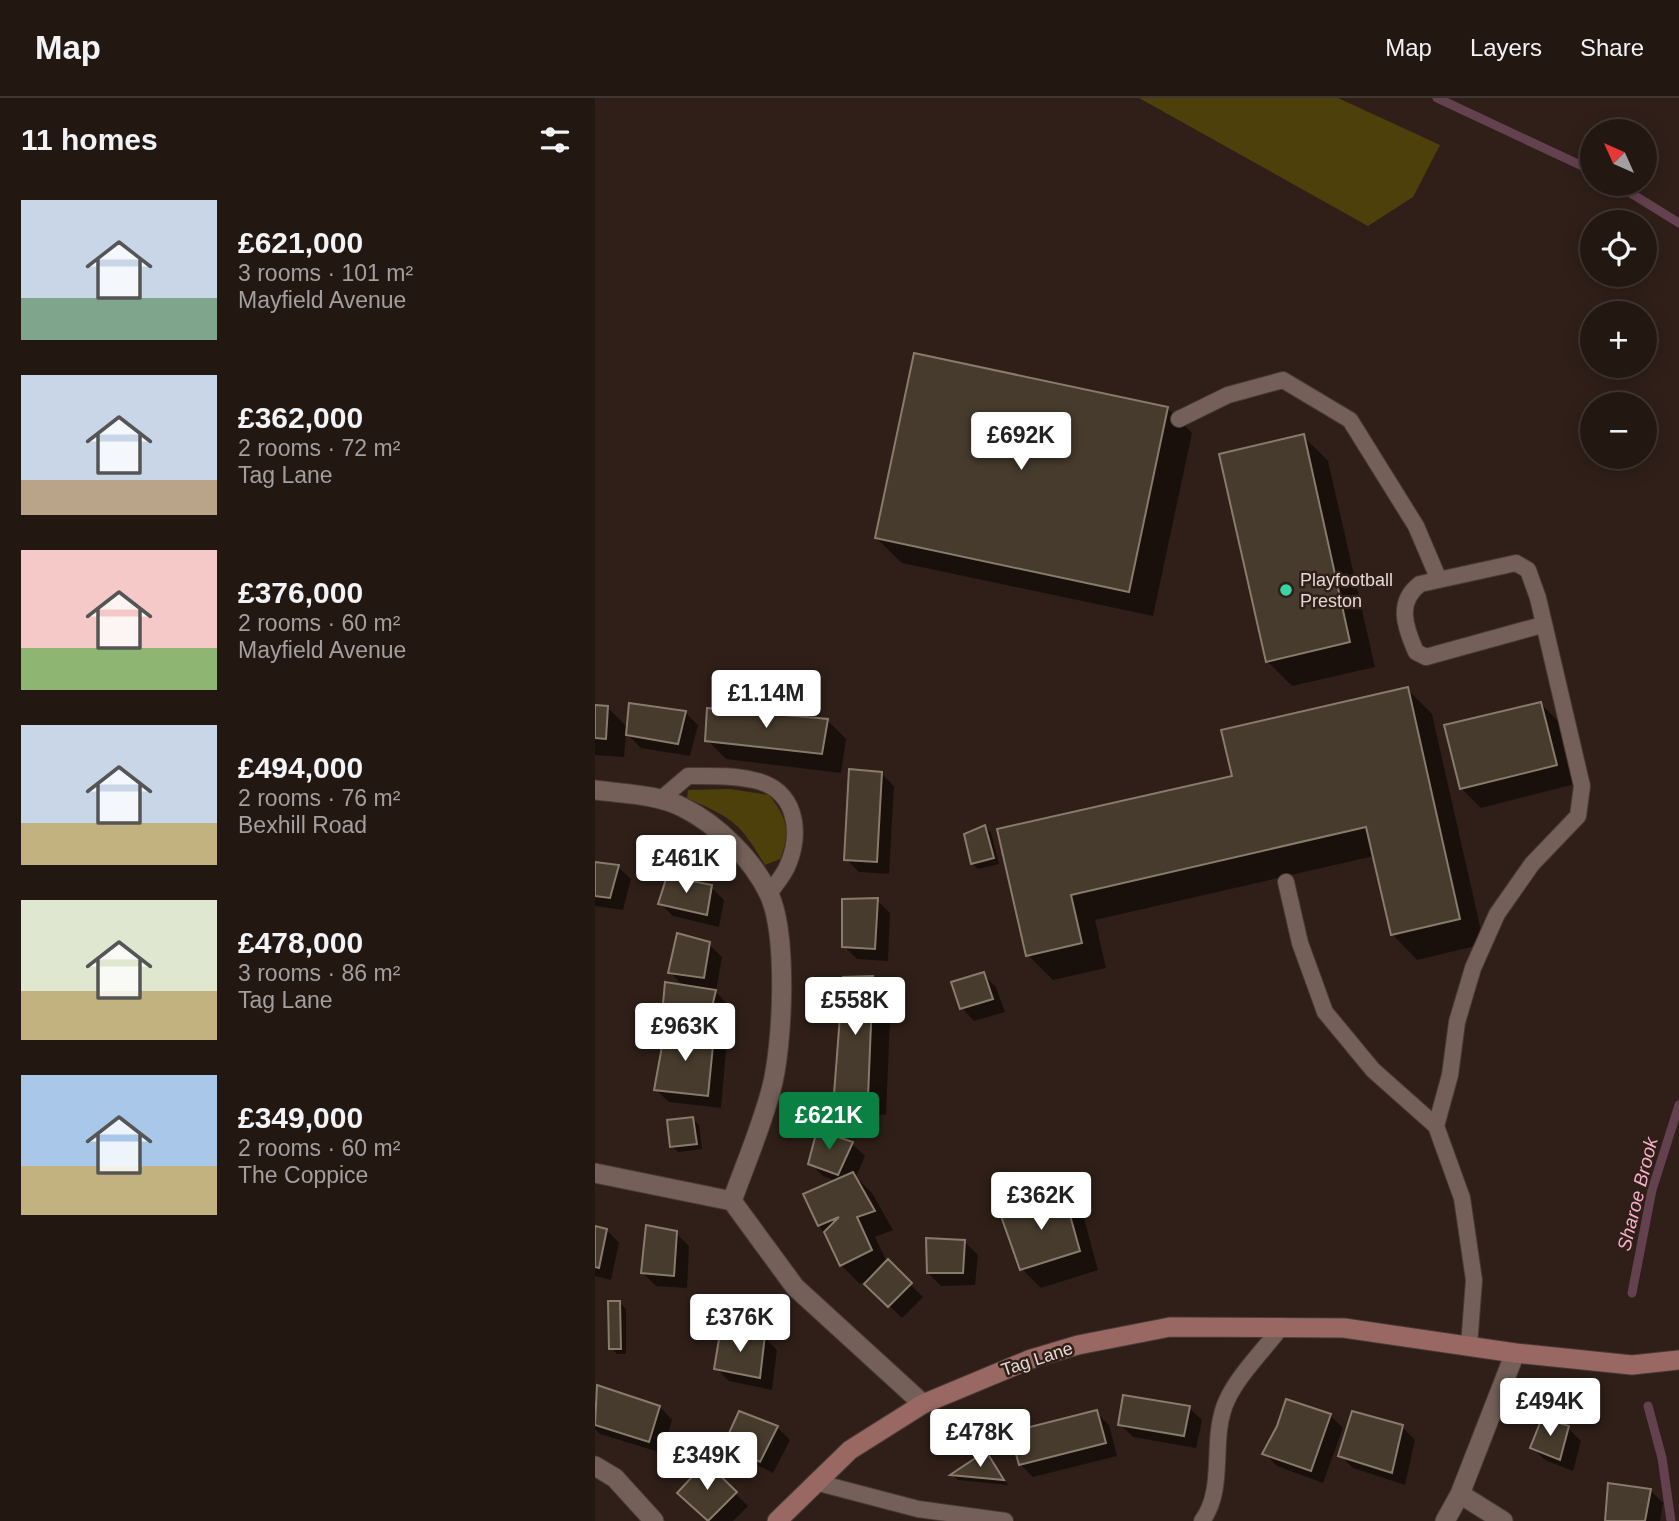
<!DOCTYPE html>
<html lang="en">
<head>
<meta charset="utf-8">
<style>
  :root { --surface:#231712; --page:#2b201b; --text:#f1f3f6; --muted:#a39f9f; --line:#403632; --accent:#0b8043 }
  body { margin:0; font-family:Arial,sans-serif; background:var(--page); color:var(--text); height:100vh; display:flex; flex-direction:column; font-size:26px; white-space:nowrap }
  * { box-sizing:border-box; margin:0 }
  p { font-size:23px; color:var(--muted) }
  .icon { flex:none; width:38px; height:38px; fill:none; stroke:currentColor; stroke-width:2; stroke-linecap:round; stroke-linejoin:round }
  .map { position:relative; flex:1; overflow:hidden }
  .panel { display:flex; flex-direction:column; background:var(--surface); width:595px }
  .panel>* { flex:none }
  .needle { width:46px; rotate:315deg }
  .controls { position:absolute; left:985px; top:21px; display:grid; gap:14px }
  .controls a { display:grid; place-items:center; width:77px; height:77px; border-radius:50%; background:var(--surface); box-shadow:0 4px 18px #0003,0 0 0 2px var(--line); font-size:35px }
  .price { position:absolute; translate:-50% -60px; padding:0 16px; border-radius:7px; background:#fff; color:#222; font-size:23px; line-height:46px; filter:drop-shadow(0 2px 4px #0008) }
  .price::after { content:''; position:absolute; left:50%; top:42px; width:21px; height:16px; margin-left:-10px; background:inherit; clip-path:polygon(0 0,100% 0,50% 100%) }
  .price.current { background:var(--accent); color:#fff }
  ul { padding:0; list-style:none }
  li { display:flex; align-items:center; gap:21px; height:175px; padding:0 21px }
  li span { display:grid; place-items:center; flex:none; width:196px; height:140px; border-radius:0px; color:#555 }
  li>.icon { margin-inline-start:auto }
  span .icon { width:84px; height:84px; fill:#fffc; stroke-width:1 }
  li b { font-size:30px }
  h2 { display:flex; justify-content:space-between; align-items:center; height:84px; padding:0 21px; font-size:30px }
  header { display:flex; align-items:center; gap:42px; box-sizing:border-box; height:98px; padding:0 35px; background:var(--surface); border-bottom:2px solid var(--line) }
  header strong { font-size:33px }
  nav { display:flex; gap:38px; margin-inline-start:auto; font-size:24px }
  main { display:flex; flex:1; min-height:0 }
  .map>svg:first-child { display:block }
</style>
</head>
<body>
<header>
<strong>Map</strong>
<nav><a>Map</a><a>Layers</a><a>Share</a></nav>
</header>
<main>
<section class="panel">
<h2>11 homes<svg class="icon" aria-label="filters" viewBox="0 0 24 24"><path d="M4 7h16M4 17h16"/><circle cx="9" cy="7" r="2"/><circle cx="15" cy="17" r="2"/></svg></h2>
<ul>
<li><span style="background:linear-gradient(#c9d6e8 70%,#7fa58c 0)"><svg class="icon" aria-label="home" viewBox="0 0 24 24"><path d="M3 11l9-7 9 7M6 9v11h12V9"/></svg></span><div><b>£621,000</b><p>3 rooms · 101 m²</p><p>Mayfield Avenue</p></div></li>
<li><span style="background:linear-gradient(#c9d6e8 75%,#b9a48a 0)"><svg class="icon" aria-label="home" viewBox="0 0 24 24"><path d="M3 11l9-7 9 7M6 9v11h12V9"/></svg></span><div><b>£362,000</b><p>2 rooms · 72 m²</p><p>Tag Lane</p></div></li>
<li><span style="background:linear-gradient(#f6c9c9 70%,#8fb573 0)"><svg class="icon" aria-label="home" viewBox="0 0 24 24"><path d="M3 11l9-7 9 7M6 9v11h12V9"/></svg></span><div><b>£376,000</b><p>2 rooms · 60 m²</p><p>Mayfield Avenue</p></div></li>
<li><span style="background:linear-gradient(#c9d6e8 70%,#c2b280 0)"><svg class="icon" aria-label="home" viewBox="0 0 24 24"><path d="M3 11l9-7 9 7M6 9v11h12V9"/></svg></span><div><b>£494,000</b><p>2 rooms · 76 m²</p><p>Bexhill Road</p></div></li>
<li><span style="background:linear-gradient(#dfe7d0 65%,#c2b280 0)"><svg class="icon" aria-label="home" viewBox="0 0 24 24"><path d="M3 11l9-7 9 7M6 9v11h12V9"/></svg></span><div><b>£478,000</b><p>3 rooms · 86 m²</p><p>Tag Lane</p></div></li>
<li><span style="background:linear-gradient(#a9c7e8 65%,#c2b280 0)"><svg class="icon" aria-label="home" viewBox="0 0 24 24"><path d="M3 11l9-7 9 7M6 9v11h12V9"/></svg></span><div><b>£349,000</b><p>2 rooms · 60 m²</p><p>The Coppice</p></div></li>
</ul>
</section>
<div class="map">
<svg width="1084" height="1423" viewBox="0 0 1084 1423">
  <rect width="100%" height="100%" fill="#2f1f18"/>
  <!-- green -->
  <path fill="#4d400b" d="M 544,0 L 743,0 L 845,47 L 818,99 L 773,128 Z
    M 135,691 L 174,697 C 192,719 196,734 185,761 L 170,767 C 144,723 138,721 92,700 L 93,692 Z"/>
  <!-- shadow -->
  <path fill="#0007" d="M 572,310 L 597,335 L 558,518 L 307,465 L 281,440 Z
    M 708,338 L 733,363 L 780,569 L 697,588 L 672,563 Z
    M 812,591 L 837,616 L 889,846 L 822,862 L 797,836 L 779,758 L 500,822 L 511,870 L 458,882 L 433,857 L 405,733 L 639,679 Z
    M 945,605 L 965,625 L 980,686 L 886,710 L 866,690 Z
    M 0,608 L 12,609 L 34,631 L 91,615 L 103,627 L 95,658 L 46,650 L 31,635 L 29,659 L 0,657 Z
    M 232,622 L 251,641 L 246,675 L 131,661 L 112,642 Z
    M 287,676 L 299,688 L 294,776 L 264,774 L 251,761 Z
    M 390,729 L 396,735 L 404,766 L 383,771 L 377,765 Z
    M 0,766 L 23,769 L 36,781 L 28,812 L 0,808 Z
    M 116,789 L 129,802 L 124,829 L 78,818 L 65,805 Z
    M 282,802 L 295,815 L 293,863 L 262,861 L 249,848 Z
    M 114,846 L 127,859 L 121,894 L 133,907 L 125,937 L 82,929 L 69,916 L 89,889 L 75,874 Z
    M 388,876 L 401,889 L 410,914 L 379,923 L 367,910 Z
    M 277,880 L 296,899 L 291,1017 L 261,1015 L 241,995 Z
    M 118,939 L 131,952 L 126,1010 L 74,1004 L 61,992 Z
    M 98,1021 L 104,1027 L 107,1051 L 83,1054 L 77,1048 Z
    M 223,1035 L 257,1046 L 270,1058 L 261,1079 L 277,1095 L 298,1132 L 280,1139 L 292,1164 L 328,1199 L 307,1220 L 270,1184 L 265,1186 L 246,1167 L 224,1127 L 241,1083 L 228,1078 L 215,1065 Z
    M 469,1098 L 488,1117 L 503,1172 L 446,1190 L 427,1171 Z
    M 0,1129 L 12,1132 L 24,1145 L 16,1182 L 0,1178 Z
    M 81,1135 L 94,1148 L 92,1190 L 61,1188 L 48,1175 Z
    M 370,1144 L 383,1157 L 380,1187 L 346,1188 L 333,1175 Z
    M 25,1205 L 31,1211 L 31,1256 L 22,1256 L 16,1250 Z
    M 169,1239 L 182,1252 L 177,1292 L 134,1283 L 121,1270 Z
    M 3,1290 L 65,1309 L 77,1322 L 67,1355 L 5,1336 L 0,1331 L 0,1300 Z
    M 594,1310 L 607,1322 L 601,1350 L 538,1339 L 525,1326 Z
    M 501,1314 L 514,1327 L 522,1358 L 438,1379 L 425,1366 Z
    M 735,1317 L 748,1330 L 728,1385 L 682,1368 L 669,1355 Z
    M 182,1329 L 195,1342 L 178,1375 L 144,1358 L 131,1346 Z
    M 807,1329 L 820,1342 L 810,1387 L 758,1370 L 745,1357 Z
    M 973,1330 L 986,1343 L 978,1373 L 950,1362 L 937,1349 Z
    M 391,1355 L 413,1387 L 363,1382 L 358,1377 Z
    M 111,1367 L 153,1408 L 138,1423 L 113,1423 L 84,1395 Z
    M 1055,1392 L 1068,1405 L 1065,1423 L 1012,1423 Z"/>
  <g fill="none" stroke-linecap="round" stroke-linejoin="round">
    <!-- stream -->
    <path stroke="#64414f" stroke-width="9" d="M 842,0 L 998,73
      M 1021,86 L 1084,125
      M 1037,1195 L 1057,1092 L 1084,1007
      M 1053,1308 L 1067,1360 L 1076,1423"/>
  </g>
  <!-- building -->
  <path fill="#473b2d" stroke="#897b6c" stroke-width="2" d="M 319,255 L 573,309 L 534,494 L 280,440 Z
    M 709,336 L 755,544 L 671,564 L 624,356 Z
    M 813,589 L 865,821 L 796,837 L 771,729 L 476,797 L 487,845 L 431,858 L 402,731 L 637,678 L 626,632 Z
    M 946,604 L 962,667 L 865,691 L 849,627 Z
    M 34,605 L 91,613 L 83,646 L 31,637 Z
    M 0,607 L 13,608 L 11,641 L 0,640 Z
    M 112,610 L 233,621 L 227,656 L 110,643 Z
    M 254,671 L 287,674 L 282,764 L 249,762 Z
    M 390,727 L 399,760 L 376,766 L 369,736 Z
    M 0,764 L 24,767 L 15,800 L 0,798 Z
    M 72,778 L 117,787 L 112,817 L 63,806 Z
    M 283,800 L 280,851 L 247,849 L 247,801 Z
    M 82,835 L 115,844 L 109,880 L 73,875 Z
    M 389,874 L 398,901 L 365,911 L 356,884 Z
    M 278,878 L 273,999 L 239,996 L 248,879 Z
    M 70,884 L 121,892 L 113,926 L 67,917 Z
    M 70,932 L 119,937 L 113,998 L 59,992 Z
    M 98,1019 L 102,1046 L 75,1049 L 72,1022 Z
    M 222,1032 L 258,1044 L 243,1077 L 213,1066 Z
    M 258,1074 L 280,1113 L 262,1119 L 277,1152 L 245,1168 L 229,1134 L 244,1119 L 223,1128 L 208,1096 Z
    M 469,1096 L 485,1153 L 425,1172 L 406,1118 Z
    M 51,1127 L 82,1133 L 79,1178 L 46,1175 Z
    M 0,1128 L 12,1131 L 4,1170 L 0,1169 Z
    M 331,1140 L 370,1142 L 368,1175 L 332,1175 Z
    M 293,1161 L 317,1185 L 293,1209 L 269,1186 Z
    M 13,1203 L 25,1203 L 26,1251 L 14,1251 Z
    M 125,1235 L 170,1237 L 165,1280 L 119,1271 Z
    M 2,1287 L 65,1308 L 54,1344 L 0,1327 Z
    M 528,1297 L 595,1308 L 589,1338 L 523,1327 Z
    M 691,1301 L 736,1316 L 716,1373 L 667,1356 L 682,1328 Z
    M 502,1312 L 511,1345 L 424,1367 L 415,1334 Z
    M 144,1313 L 183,1328 L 165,1364 L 129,1346 Z
    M 757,1313 L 808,1327 L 797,1375 L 743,1358 Z
    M 947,1320 L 974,1328 L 965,1362 L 935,1350 Z
    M 391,1353 L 409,1382 L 355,1377 Z
    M 111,1364 L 142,1394 L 113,1423 L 82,1395 Z
    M 1013,1385 L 1056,1391 L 1050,1423 L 1010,1423 Z"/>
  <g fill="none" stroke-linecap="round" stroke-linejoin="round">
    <!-- service casing -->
    <g stroke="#483b36" stroke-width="18">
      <path id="service" d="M 584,321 L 633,297 L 688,282 L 755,322 L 821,428 L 844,482
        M 66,701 L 93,678 C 114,678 137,677 158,682 C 201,690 208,734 192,769 C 188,778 180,787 174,796
        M 691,784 L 705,845 L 730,914 L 778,972 L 841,1028 L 867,1100 L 879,1182 L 874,1248
        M 841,1028 L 855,977 L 862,924 L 878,870 L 902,816 L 937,766 L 983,718 L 987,688 L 943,500 L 933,472 L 921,465 L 825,486 C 801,504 810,529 821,554 L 831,559 L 947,527
        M 220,1384 L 323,1411 L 410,1423
        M 607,1423 C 632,1389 614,1340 632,1302 C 644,1276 670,1251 687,1228"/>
    </g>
    <!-- minor casing -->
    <g stroke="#483b36" stroke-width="21">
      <path id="minor" d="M 0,692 C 29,696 63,696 89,710 C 123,727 158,762 174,796 C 193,837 188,949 176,992 C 166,1030 150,1067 137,1103 L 200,1189 L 328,1306
        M 0,1075 L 137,1103
        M 0,1368 L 20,1380 L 59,1423
        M 865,1396 L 908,1423
        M 850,1423 L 865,1396 L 920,1255"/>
    </g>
    <!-- secondary casing -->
    <g stroke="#483b36" stroke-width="21">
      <path id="secondary" d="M 182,1423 L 255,1352 L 328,1306 L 436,1261 L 483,1247 L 575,1229 L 749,1230 L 920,1255 L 1037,1267 L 1084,1262"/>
    </g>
    <!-- service -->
    <use href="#service" stroke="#746058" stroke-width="16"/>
    <!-- minor -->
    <use href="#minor" stroke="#746058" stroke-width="19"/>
    <!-- secondary -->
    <use href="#secondary" stroke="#9a6863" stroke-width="19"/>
  </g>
  <!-- markers -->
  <circle fill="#38d4a6" stroke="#2f1f18" stroke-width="2.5" cx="691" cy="492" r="7"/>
  <g text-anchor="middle" stroke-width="5" stroke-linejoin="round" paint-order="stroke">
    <!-- poi labels -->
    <g font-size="18" fill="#e3d8d3" stroke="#2f1f18" text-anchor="start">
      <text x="705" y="488">Playfootball<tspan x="705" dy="21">Preston</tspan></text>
    </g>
    <!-- street labels -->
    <g font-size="18" fill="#e3d8d3" stroke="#2f1f18">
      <text transform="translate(442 1261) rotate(-18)" y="6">Tag Lane</text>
    </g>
    <!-- water labels -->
    <g font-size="19" font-style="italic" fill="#f7b0ca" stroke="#2f1f18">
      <text transform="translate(1042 1096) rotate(-76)" y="7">Sharoe Brook</text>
    </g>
  </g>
</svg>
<div class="controls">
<a><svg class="needle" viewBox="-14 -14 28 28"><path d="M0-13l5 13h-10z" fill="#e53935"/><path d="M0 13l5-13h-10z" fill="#a39f9f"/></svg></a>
<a><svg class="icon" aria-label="locate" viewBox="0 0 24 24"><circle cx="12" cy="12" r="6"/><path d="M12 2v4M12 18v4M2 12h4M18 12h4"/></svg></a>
<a>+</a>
<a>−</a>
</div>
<b class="price" style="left:426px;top:374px">£692K</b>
<b class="price" style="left:171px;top:632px">£1.14M</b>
<b class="price" style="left:91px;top:797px">£461K</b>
<b class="price" style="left:260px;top:939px">£558K</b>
<b class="price" style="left:90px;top:965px">£963K</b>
<b class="price current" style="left:234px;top:1054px">£621K</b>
<b class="price" style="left:446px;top:1134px">£362K</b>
<b class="price" style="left:145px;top:1256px">£376K</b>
<b class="price" style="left:955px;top:1340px">£494K</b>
<b class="price" style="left:385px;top:1371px">£478K</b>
<b class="price" style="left:112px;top:1394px">£349K</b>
</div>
</main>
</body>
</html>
